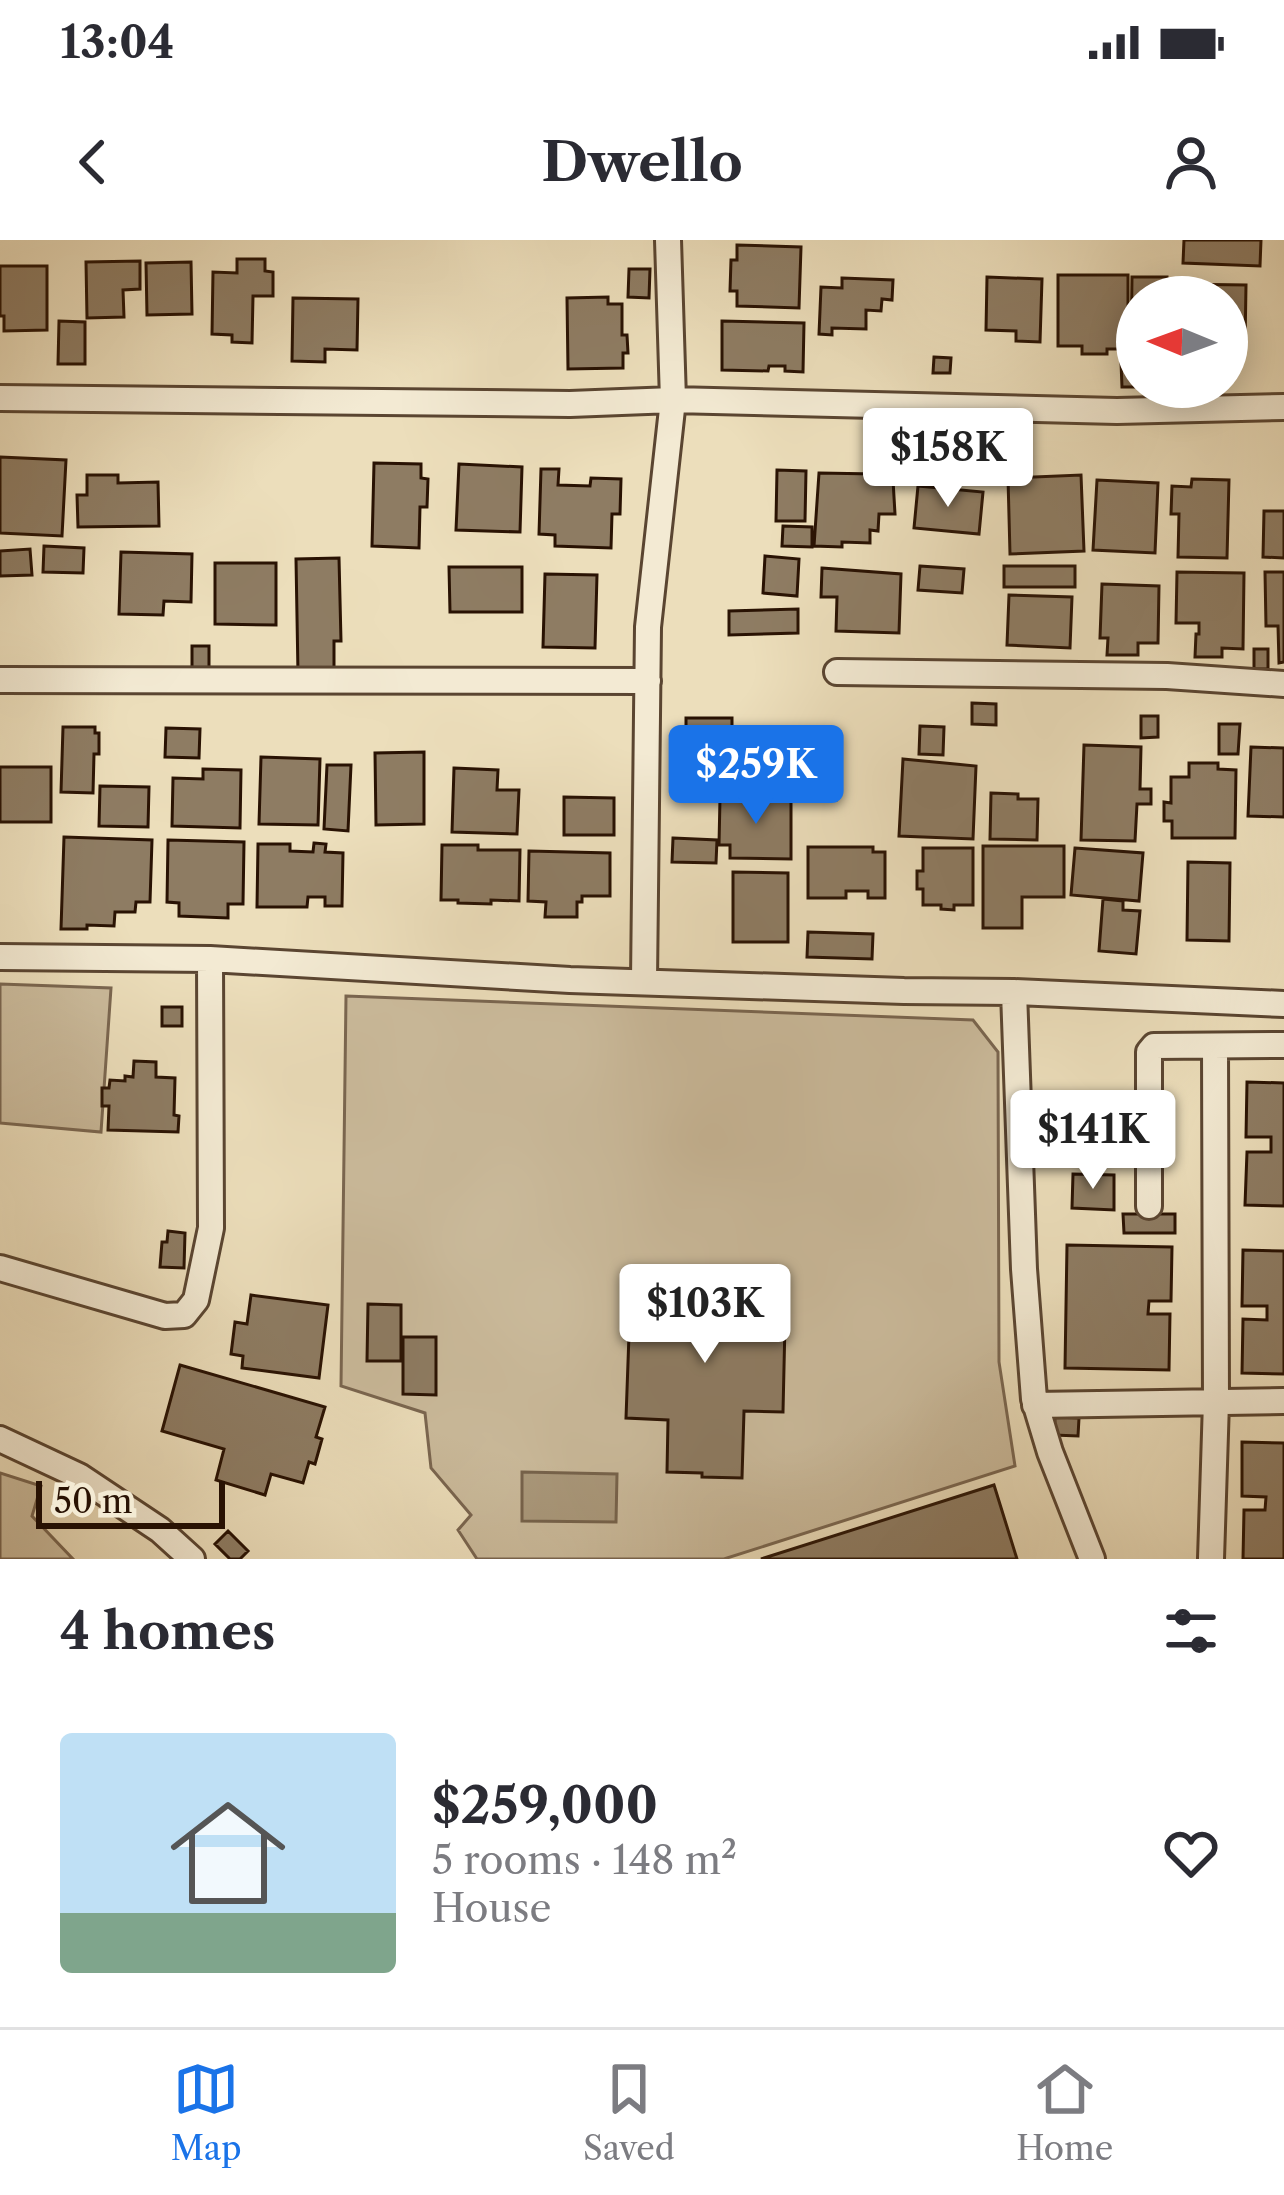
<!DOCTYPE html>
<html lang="en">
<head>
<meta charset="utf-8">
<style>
  :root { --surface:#fff; --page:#f7f7f7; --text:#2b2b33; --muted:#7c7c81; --line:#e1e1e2; --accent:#1a73e8 }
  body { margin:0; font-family:"Libre Caslon Text",serif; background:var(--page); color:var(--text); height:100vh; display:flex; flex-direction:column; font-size:45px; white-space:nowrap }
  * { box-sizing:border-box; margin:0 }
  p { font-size:39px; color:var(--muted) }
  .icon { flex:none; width:66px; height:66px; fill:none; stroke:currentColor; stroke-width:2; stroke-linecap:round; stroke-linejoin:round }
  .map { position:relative; height:1319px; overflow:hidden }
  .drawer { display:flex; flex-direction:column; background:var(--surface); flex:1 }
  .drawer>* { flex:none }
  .needle { width:78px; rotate:271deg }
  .buttons { position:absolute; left:1116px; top:36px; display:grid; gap:24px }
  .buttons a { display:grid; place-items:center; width:132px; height:132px; border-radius:50%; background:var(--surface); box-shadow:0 6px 30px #0003; font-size:60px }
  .scale { position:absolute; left:36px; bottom:30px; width:189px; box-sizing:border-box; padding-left:12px; border:6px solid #291203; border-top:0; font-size:33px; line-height:42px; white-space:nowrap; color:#291203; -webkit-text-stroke:9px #f3ead3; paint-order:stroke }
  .price { position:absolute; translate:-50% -102px; padding:0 27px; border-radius:12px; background:#fff; color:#222; font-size:39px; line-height:78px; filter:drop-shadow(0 3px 6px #0008) }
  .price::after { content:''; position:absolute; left:50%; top:72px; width:36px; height:27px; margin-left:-18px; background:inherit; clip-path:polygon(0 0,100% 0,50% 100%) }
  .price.current { background:var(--accent); color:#fff }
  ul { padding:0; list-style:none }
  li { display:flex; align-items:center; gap:36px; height:300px; padding:0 60px }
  li span { display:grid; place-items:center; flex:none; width:336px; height:240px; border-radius:12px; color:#555 }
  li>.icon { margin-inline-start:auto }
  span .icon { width:144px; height:144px; fill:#fffc; stroke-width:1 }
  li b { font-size:51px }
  h2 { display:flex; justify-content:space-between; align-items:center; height:144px; padding:0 60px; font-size:51px }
  .status { display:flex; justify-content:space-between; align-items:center; height:84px; padding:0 60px; background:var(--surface); direction:ltr }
  .status svg { height:33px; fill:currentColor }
  header { display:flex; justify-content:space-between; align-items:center; height:156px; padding:0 60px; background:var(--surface); font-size:54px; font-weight:800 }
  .tab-bar { display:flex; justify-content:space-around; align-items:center; height:168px; border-top:3px solid var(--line); background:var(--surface); font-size:33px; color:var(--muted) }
  .tab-bar a { display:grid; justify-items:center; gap:6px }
  .tab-bar .current { color:var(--accent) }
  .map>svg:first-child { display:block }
</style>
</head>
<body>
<div class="status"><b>13:04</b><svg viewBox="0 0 49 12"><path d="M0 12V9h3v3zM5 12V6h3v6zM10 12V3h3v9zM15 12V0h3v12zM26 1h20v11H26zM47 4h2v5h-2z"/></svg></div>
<header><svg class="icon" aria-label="back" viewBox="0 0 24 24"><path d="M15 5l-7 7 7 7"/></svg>Dwello<svg class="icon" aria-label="person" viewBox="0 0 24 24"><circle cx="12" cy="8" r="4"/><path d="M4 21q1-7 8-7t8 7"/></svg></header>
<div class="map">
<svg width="1284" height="1319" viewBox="0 0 1284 1319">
  <rect width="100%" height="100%" fill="#ecdebb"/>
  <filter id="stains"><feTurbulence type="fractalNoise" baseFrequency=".00167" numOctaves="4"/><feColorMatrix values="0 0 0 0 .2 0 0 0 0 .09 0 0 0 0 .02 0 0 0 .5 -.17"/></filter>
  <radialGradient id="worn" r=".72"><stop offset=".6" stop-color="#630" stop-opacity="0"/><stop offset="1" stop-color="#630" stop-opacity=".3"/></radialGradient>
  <!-- green -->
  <path fill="#cbbb9c" stroke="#7a6650" stroke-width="3" d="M 0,744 L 111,748 L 101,892 L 0,883 Z
    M 346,756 L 973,780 L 998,812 L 999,1122 L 1015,1226 L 724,1319 L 477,1319 L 458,1290 L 471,1275 L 431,1228 L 425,1173 L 341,1146 Z
    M 0,1233 L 41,1246 L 32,1276 L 73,1319 L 0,1319 Z"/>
  <!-- water -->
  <path fill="#aa997c" stroke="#76634c" stroke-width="3" d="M 522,1232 L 617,1234 L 616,1282 L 522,1281 Z"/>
  <!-- building -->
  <path fill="#8e7c63" stroke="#291203" stroke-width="3" d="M 1184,0 L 1261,0 L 1260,26 L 1183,23 Z
    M 737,5 L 801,7 L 799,68 L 737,66 L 737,51 L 730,51 L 731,20 L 737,20 Z
    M 237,19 L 265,19 L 265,31 L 273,32 L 273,56 L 253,56 L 252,103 L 232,102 L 232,95 L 212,94 L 213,32 L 237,33 Z
    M 140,21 L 140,49 L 123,50 L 124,77 L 87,78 L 86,22 Z
    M 191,22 L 192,74 L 147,75 L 146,23 Z
    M 0,26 L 47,26 L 47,90 L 4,91 L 4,76 L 0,76 Z
    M 629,29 L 650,29 L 649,58 L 628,57 Z
    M 1058,35 L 1128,35 L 1128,109 L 1107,109 L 1107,114 L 1082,114 L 1082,106 L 1058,106 Z
    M 987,37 L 1042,39 L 1040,102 L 1016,101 L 1016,91 L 986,90 Z
    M 1132,37 L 1167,37 L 1167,57 L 1137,57 L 1137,110 L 1131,110 Z
    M 842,38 L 893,40 L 892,60 L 882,59 L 881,71 L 866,70 L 866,89 L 832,88 L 832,95 L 819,94 L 821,47 L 842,48 Z
    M 1173,44 L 1246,45 L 1245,106 L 1227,106 L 1227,57 L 1172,57 Z
    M 608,57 L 608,64 L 622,64 L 622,95 L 627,95 L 628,113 L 623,113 L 623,128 L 568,129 L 567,58 Z
    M 293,58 L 358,59 L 357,110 L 325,109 L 325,122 L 292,121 Z
    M 59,81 L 85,82 L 85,124 L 58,124 Z
    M 722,81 L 804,83 L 803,132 L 785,131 L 785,126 L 769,126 L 768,131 L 722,130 Z
    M 934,117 L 951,118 L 950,133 L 933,133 Z
    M 1121,122 L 1137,122 L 1137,147 L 1122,147 Z
    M 872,204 L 907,205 L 907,232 L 871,231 Z
    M 0,217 L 66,220 L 62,296 L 0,293 Z
    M 374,223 L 421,224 L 421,238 L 428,239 L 427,267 L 420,267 L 419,308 L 372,306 Z
    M 459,224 L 522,227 L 520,292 L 456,290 Z
    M 541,229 L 559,229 L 558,245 L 590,246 L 591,238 L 621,239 L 620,274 L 612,274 L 611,308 L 555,306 L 555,295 L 539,294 Z
    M 777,230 L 806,231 L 805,281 L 776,281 Z
    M 819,233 L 875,234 L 875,239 L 893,240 L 895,274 L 879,274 L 878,291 L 870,290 L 870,303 L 842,302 L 842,307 L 814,306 Z
    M 87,235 L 118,235 L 118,243 L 158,242 L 159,286 L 78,287 L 77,255 L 87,255 Z
    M 1081,235 L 1084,311 L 1010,314 L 1008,238 Z
    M 1192,239 L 1229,240 L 1227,318 L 1178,317 L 1179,274 L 1171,274 L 1172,246 L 1191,247 Z
    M 1097,240 L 1158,243 L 1155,313 L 1093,310 Z
    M 918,246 L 983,252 L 979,294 L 914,288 Z
    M 1264,271 L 1284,271 L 1284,318 L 1263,317 Z
    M 783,286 L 812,287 L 812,307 L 782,306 Z
    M 44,306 L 84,308 L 83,333 L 43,332 Z
    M 30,309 L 32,335 L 0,336 L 0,311 Z
    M 121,312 L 192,314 L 191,362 L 164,361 L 163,375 L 119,374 Z
    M 765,316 L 799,319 L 797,356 L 763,353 Z
    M 339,318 L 341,401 L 334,401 L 334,433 L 298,434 L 296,319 Z
    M 215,323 L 276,323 L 276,385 L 215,384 Z
    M 920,326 L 964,329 L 962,353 L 918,350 Z
    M 1004,326 L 1075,326 L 1075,347 L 1004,347 Z
    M 449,327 L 522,327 L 522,372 L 450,372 Z
    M 822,328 L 901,334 L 899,393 L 836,391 L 837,357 L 821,357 Z
    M 1177,332 L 1244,333 L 1243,409 L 1222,408 L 1222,417 L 1195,417 L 1196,394 L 1199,394 L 1199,383 L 1176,383 Z
    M 1265,332 L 1284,332 L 1284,422 L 1279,423 L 1278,386 L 1266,386 Z
    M 545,334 L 597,335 L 595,408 L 543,407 Z
    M 1102,344 L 1159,346 L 1158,403 L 1138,403 L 1138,415 L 1107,415 L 1108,398 L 1100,398 Z
    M 1009,355 L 1072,357 L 1070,408 L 1007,405 Z
    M 798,369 L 798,393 L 729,395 L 729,371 Z
    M 192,406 L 209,406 L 209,431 L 192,431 Z
    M 1254,409 L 1268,409 L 1268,429 L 1254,429 Z
    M 972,463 L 996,464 L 996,485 L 972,484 Z
    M 1141,476 L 1158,476 L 1158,497 L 1141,498 Z
    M 686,478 L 732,478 L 732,508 L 686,508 Z
    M 1219,484 L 1240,484 L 1238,514 L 1219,514 Z
    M 920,486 L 944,487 L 943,515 L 919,514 Z
    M 63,487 L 95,487 L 95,493 L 99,493 L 99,514 L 94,514 L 93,553 L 61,552 Z
    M 166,488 L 200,489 L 199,518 L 165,517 Z
    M 741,488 L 790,489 L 786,548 L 736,548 L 737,506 L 741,506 Z
    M 808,492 L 837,492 L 836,560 L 808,560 Z
    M 1084,505 L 1141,507 L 1140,549 L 1151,549 L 1151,564 L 1137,564 L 1135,601 L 1081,600 Z
    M 1251,507 L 1284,508 L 1284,577 L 1248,576 Z
    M 424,512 L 424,584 L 376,585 L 375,513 Z
    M 261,517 L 320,519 L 318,585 L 259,584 Z
    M 903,519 L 976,526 L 973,599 L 899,596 Z
    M 1189,523 L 1218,523 L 1218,529 L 1236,530 L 1235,598 L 1172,598 L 1172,581 L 1164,581 L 1164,562 L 1171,563 L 1171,537 L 1189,537 Z
    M 327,525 L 351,525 L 348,591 L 324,589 Z
    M 0,527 L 51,527 L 51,582 L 0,582 Z
    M 454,528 L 498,530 L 497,550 L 519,550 L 517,594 L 452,592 Z
    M 203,529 L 241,530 L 240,588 L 172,586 L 173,538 L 203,539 Z
    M 100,546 L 149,547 L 148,587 L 99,586 Z
    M 991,553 L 1018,554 L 1018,559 L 1038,559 L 1037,600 L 990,599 Z
    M 564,557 L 614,558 L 614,595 L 564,595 Z
    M 720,558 L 791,558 L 791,619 L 730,618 L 730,605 L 719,605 Z
    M 64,597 L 152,600 L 150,662 L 136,662 L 135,672 L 115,672 L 114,686 L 87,685 L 87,689 L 61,689 Z
    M 673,598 L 717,600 L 716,623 L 672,622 Z
    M 168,600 L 244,602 L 243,664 L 228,664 L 228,678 L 179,676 L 179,663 L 167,662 Z
    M 314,603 L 326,604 L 325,612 L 343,613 L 342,666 L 325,666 L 325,657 L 308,657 L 307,667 L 257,667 L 258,604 L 290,604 L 290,611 L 313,612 Z
    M 442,605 L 478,605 L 478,610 L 520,610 L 519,661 L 491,660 L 491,664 L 458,663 L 458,660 L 441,660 Z
    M 983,606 L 1064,606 L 1064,657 L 1022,657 L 1022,688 L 983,688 Z
    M 808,607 L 873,607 L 873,612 L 885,612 L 885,658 L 868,658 L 868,651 L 846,651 L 846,658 L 808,658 Z
    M 923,608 L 973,608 L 973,665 L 954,665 L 954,670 L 941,669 L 941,665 L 923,665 L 923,649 L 917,649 L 917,631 L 923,631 Z
    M 1075,608 L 1143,613 L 1139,661 L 1071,655 Z
    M 529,611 L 610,613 L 610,656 L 582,656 L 582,662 L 577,662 L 577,677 L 545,677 L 546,662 L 528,661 Z
    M 1188,622 L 1230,623 L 1229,701 L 1187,700 Z
    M 733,632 L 788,633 L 788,702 L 733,702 Z
    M 1103,659 L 1123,661 L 1123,670 L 1140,671 L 1136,714 L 1099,711 Z
    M 808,692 L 873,694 L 872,719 L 807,717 Z
    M 162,767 L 182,767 L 182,786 L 162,786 Z
    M 134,821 L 156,822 L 156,837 L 175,838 L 174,875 L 179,876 L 178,892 L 108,890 L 109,866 L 102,866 L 102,848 L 109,848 L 110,840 L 125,841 L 125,836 L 133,837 Z
    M 1247,842 L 1284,843 L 1284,966 L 1245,965 L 1247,912 L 1271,912 L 1271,897 L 1246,897 Z
    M 1073,934 L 1114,935 L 1114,970 L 1072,968 Z
    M 1123,974 L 1175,974 L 1175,993 L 1124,993 Z
    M 168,991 L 185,993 L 184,1028 L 160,1027 L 162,1002 L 167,1002 Z
    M 1067,1005 L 1172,1007 L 1171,1061 L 1149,1061 L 1148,1074 L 1170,1074 L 1169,1130 L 1065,1128 Z
    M 1243,1010 L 1284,1011 L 1284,1134 L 1242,1133 L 1243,1079 L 1267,1080 L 1267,1066 L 1242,1066 Z
    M 737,1038 L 777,1039 L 776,1083 L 785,1083 L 783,1172 L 744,1171 L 742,1238 L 702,1237 L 702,1233 L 667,1232 L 668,1180 L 626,1178 L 631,1039 L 737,1043 Z
    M 251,1055 L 328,1065 L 319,1138 L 242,1128 L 243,1116 L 231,1114 L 235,1082 L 247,1084 Z
    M 368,1064 L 401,1065 L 401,1121 L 367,1121 Z
    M 403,1097 L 436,1097 L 436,1155 L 403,1154 Z
    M 180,1125 L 325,1167 L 316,1197 L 322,1199 L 315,1224 L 309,1222 L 303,1243 L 271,1234 L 265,1255 L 216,1240 L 224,1209 L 162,1191 Z
    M 1055,1177 L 1079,1178 L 1078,1196 L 1054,1195 Z
    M 1242,1202 L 1284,1203 L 1284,1319 L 1243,1319 L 1244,1270 L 1265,1270 L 1266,1257 L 1242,1256 Z
    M 994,1245 L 1017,1319 L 761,1319 Z
    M 228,1291 L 248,1311 L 240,1319 L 230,1319 L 215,1304 Z"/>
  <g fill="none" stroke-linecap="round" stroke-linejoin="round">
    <!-- minor casing -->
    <g stroke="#5a4531" stroke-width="30">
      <path id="minor" d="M 0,158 L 570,164 L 673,160 L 1117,171 L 1284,167
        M 837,432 L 1167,436 L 1284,444
        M 0,440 L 648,441
        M 0,717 L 210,719 L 570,740 L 904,751 L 1014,752 L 1284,764
        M 644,741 L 648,387 L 673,160 L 668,0
        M 1014,752 L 1024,1029 L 1034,1159 L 1050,1212 L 1092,1319
        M 1149,966 L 1149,812 L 1154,806 L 1284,805
        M 0,1028 L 165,1076 L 184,1075 L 196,1060 L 211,988 L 210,719
        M 1035,1165 L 1284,1161
        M 0,1199 L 79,1236 L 160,1290 L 192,1319
        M 1211,1319 L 1216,1162 L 1215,806"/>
    </g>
    <!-- minor -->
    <use href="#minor" stroke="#f3ead3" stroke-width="24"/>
  </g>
  <rect width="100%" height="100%" filter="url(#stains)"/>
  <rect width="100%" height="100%" fill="url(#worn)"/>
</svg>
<div class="buttons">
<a><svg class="needle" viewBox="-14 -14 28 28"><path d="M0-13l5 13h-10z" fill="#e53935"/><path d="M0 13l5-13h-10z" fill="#7c7c81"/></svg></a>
</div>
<div class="scale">50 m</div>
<b class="price" style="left:948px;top:270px">$158K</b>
<b class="price current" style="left:756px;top:587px">$259K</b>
<b class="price" style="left:1093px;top:952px">$141K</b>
<b class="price" style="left:705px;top:1126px">$103K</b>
</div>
<section class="drawer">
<h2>4 homes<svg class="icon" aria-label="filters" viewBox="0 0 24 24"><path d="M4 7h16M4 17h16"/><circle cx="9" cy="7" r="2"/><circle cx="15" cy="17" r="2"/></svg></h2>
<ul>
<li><span style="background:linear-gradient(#bfe0f5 75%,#7fa58c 0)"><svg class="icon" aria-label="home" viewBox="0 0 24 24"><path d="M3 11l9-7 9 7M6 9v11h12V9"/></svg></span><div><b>$259,000</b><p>5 rooms · 148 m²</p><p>House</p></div><svg class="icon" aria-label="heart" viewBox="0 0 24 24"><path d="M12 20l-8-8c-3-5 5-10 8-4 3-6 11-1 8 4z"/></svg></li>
</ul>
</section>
<nav class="tab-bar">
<a class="current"><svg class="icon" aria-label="map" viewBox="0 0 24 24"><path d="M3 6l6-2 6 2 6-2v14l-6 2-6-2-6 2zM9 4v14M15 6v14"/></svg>Map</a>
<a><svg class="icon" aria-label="saved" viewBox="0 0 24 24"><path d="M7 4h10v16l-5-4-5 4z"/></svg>Saved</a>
<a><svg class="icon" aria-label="home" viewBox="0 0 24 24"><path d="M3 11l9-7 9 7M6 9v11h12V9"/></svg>Home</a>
</nav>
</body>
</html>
